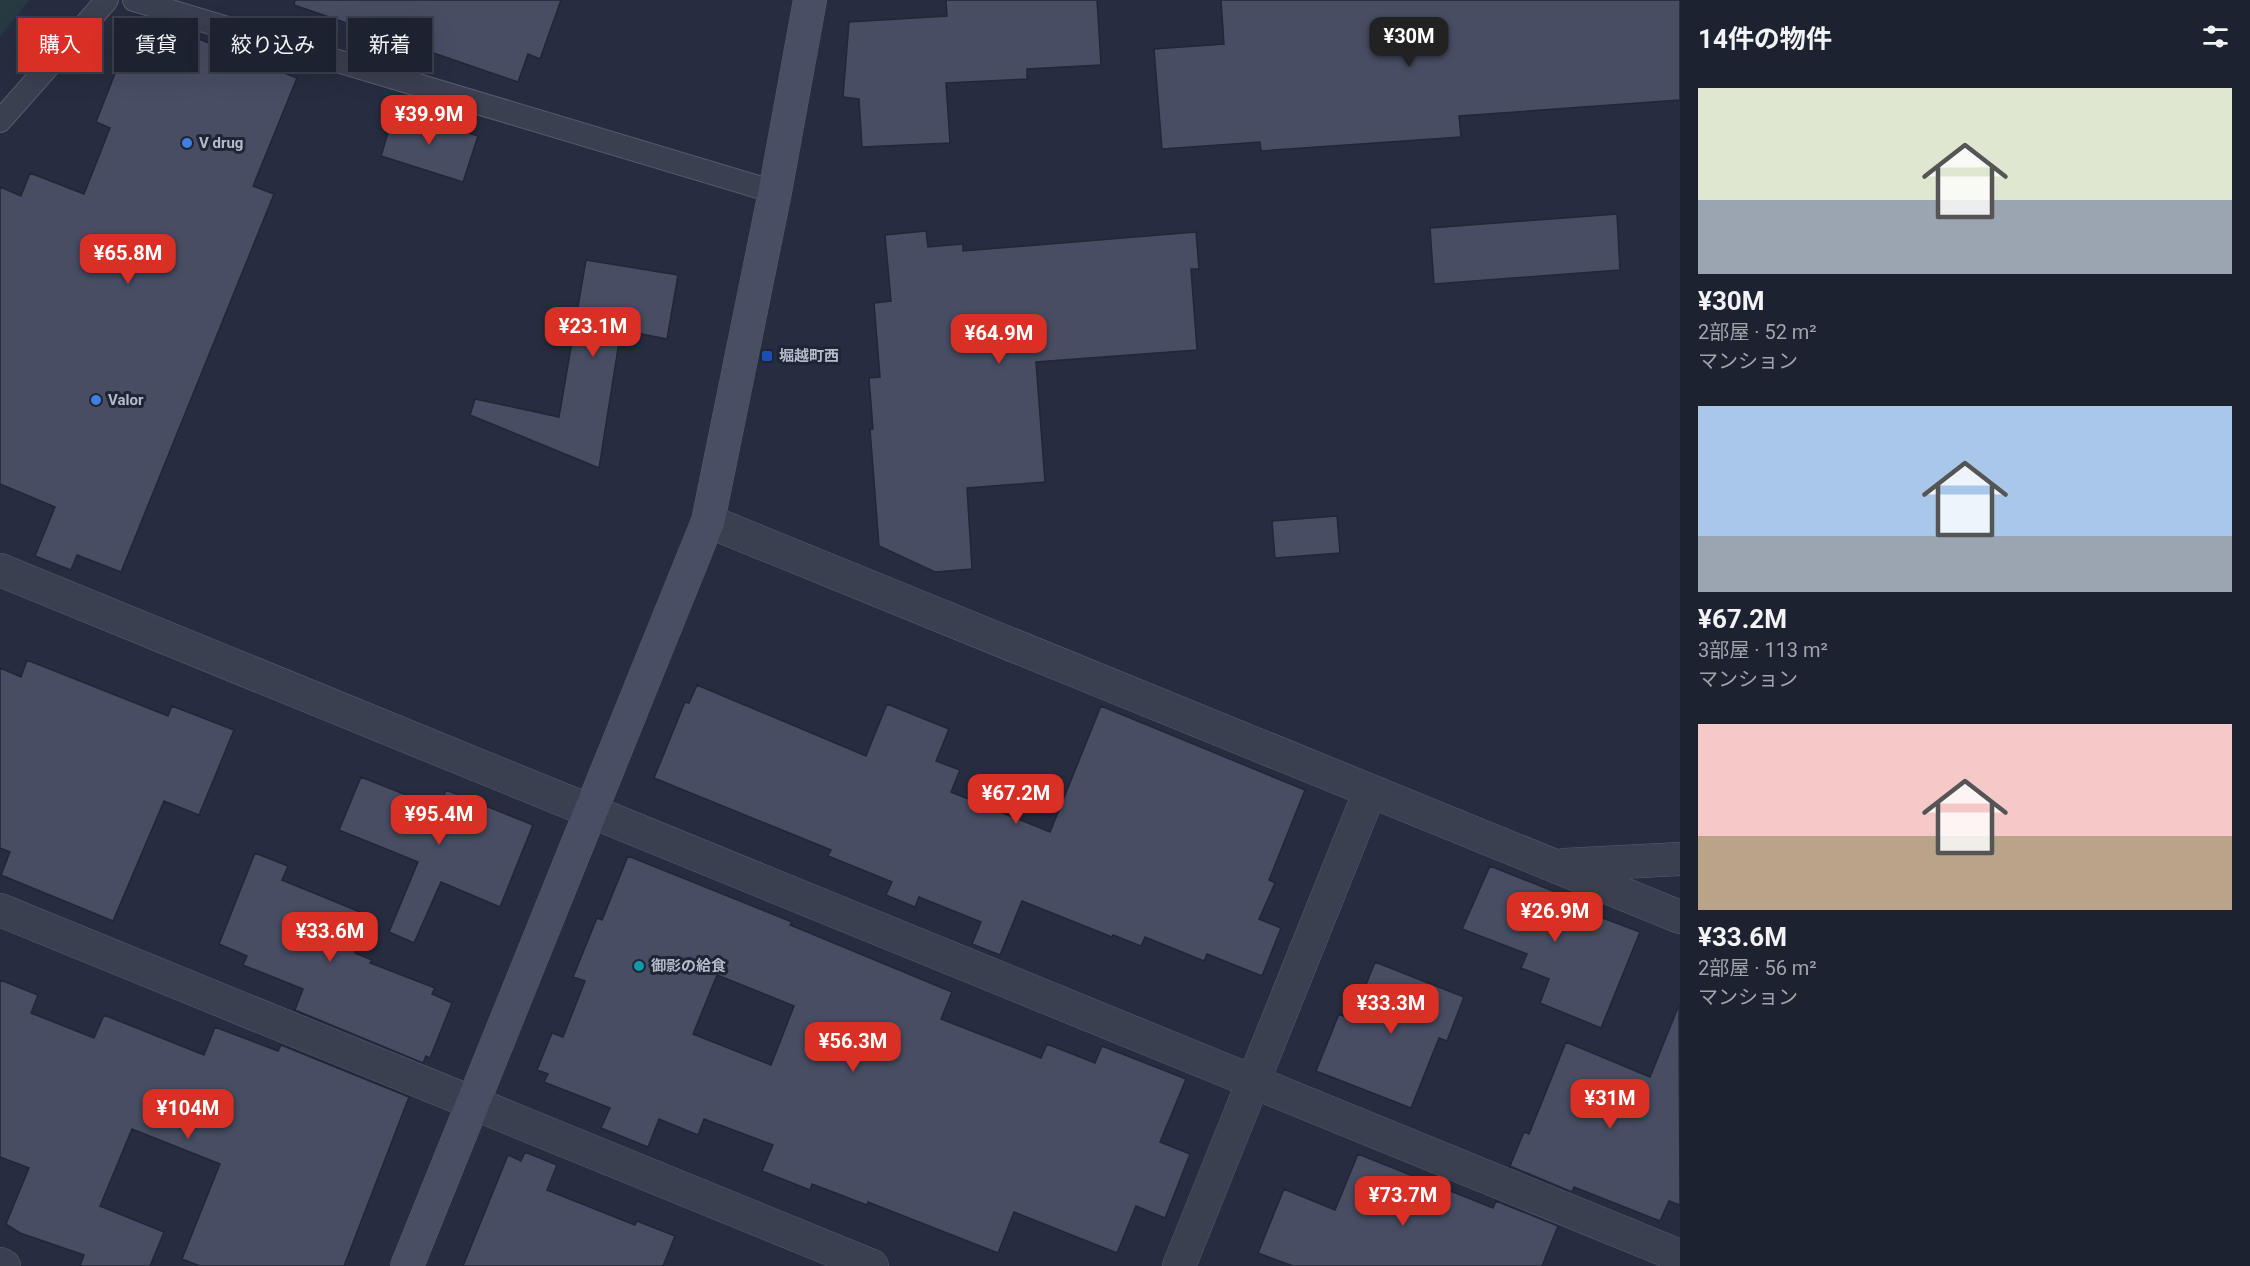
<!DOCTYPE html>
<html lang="ja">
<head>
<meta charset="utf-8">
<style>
  :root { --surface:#1c2230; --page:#252a38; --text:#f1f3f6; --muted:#a0a4ab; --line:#3a3f4c; --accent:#d93025 }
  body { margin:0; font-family:Roboto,"Noto Sans JP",sans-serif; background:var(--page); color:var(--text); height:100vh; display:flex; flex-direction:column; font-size:22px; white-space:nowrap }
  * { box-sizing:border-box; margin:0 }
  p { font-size:20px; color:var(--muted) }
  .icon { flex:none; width:33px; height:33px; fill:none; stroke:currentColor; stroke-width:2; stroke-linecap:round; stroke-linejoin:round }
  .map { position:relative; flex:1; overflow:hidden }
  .side { display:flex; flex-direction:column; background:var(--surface); width:570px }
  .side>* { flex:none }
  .top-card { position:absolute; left:18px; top:18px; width:570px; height:54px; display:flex; gap:12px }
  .price { position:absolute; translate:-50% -51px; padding:0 14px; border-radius:12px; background:var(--accent); color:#fff; font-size:20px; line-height:39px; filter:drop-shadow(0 2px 3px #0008) }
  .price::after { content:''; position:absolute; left:50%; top:36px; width:18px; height:14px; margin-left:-9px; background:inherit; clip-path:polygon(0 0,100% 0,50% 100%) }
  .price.selected { background:#222; color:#fff }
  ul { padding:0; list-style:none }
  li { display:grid; align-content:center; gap:12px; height:318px; padding:0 18px }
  li span { display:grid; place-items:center; height:186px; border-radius:0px; color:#555 }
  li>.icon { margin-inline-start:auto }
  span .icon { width:108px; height:108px; fill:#fffc; stroke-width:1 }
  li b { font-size:26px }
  h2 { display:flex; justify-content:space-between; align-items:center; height:72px; padding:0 18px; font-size:26px }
  .pill { padding:0 21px; border-radius:0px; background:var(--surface); box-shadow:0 6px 24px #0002,0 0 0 2px var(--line); font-size:21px; line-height:54px }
  .pill.selected { background:var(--accent); color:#fff }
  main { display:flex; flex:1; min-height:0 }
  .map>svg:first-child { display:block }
</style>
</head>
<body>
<main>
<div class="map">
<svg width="1680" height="1266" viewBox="0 0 1680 1266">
  <rect width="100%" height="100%" fill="#262d40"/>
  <!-- green -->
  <path fill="#283a41" d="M 0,0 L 29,0 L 0,37 Z"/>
  <!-- building -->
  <path fill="#474e64" stroke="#212737" stroke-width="1.5" fill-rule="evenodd" d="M 295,0 L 561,0 L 540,59 L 528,54 L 518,82 L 294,5 Z
    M 946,0 L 1097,0 L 1101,65 L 1027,69 L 1027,79 L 946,83 L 950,143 L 862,147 L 859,99 L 843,97 L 849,22 L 947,16 Z
    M 1221,0 L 1680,0 L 1680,100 L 1459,116 L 1461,137 L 1261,151 L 1260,142 L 1162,149 L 1154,49 L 1224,44 Z
    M 138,15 L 297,78 L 253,186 L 274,194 L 121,572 L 77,555 L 71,570 L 35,556 L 55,507 L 0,484 L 0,187 L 21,196 L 30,173 L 84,194 L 110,128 L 96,122 Z
    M 395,110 L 478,136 L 463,182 L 381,156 Z
    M 1617,214 L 1620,270 L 1434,284 L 1430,228 Z
    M 926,231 L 928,247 L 963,244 L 963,251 L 1196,232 L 1199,269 L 1191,269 L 1197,350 L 1036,362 L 1045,482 L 967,488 L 972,569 L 935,572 L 879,546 L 870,429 L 873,429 L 869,378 L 880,377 L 874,303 L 891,301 L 885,235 Z
    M 586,260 L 678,275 L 667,339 L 621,330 L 599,468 L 470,415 L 475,399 L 559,417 Z
    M 1337,516 L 1340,553 L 1275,558 L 1272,521 Z
    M 27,660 L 168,716 L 172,706 L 234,730 L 199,815 L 164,801 L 113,921 L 1,875 L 10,852 L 0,848 L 0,668 L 21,677 Z
    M 697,685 L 866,756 L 887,704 L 949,729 L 936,761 L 960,770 L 951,792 L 1050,832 L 1101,706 L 1305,790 L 1269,880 L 1275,883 L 1259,919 L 1281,928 L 1262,976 L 1207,954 L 1204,961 L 1145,937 L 1141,946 L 1113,935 L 1112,937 L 1022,901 L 1000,955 L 972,944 L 981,922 L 919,897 L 915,907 L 886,895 L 892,882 L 828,856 L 831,850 L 654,778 L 685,702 L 689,703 Z
    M 361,777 L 439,808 L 446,790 L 533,825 L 500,907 L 441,882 L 414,943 L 389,932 L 418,862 L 339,830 Z
    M 255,853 L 288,866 L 282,880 L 370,916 L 355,953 L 372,960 L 370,963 L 435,988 L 432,994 L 452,1003 L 430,1058 L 426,1056 L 423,1063 L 295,1010 L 303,989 L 243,965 L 247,956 L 219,944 Z
    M 628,856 L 792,922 L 790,925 L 952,992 L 941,1019 L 1041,1058 L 1047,1044 L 1095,1063 L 1102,1046 L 1186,1079 L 1160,1142 L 1190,1154 L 1165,1218 L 1136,1206 L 1117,1253 L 1014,1212 L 998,1253 L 868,1202 L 867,1205 L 812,1184 L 810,1190 L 762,1171 L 773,1145 L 704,1119 L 698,1135 L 659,1119 L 648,1147 L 601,1128 L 610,1108 L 544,1082 L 548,1074 L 537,1070 L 552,1033 L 563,1037 L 585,981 L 573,977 L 597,918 L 602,920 ZM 717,975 L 794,1006 L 771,1065 L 693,1034 Z
    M 1490,866 L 1578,901 L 1576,908 L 1640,932 L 1601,1028 L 1540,1003 L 1549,979 L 1521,968 L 1527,954 L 1462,929 Z
    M 1375,962 L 1464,997 L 1447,1041 L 1439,1038 L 1411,1108 L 1316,1071 L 1339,1014 L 1352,1020 Z
    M 0,980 L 38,995 L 31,1013 L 94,1038 L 104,1015 L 204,1055 L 215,1027 L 278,1051 L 281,1045 L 409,1097 L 344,1266 L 200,1266 L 182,1259 L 220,1164 L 132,1129 L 100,1206 L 164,1232 L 150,1266 L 80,1266 L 84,1255 L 20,1233 L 6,1224 L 29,1168 L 0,1157 Z
    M 1679,1005 L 1680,1205 L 1669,1201 L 1660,1221 L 1574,1187 L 1572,1192 L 1510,1166 L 1524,1132 L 1529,1134 L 1566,1042 L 1650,1077 Z
    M 525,1152 L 557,1165 L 547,1190 L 635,1225 L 637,1221 L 675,1236 L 663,1266 L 463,1266 L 508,1155 L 521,1161 Z
    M 1358,1154 L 1493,1208 L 1496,1201 L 1558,1226 L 1542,1266 L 1293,1266 L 1258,1253 L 1284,1189 L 1335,1210 Z"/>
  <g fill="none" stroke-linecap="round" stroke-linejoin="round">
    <!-- lane casing -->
    <g stroke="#555b6a" stroke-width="24">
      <path id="lane" d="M 134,0 L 775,192
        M 0,121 L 107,0"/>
    </g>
    <!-- street casing -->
    <g stroke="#555b6a" stroke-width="34">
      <path id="street" d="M 708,521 L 1680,917
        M 0,570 L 1680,1256
        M 1564,865 L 1680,859
        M 0,910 L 872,1266
        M 0,1264 L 4,1266
        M 1179,1266 L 1370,791"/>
    </g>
    <!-- secondary casing -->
    <g stroke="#555b6a" stroke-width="34">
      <path id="secondary" d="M 407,1266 L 708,521 L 775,192 L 810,0"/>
    </g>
    <!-- lane -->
    <use href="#lane" stroke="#3a4050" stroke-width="22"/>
    <!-- street -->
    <use href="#street" stroke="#3a4050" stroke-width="33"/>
    <!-- secondary -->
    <use href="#secondary" stroke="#484e63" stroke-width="33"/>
  </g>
  <!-- markers -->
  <g fill="#3f7fe0" stroke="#1f2535" stroke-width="2">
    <circle cx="187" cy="143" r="6"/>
    <circle cx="96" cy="400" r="6"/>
  </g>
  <rect fill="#1a4fb4" stroke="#1f2535" stroke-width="2" x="761" y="350" width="12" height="12" rx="3"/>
  <circle fill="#0f9aa8" stroke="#1f2535" stroke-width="2" cx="639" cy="966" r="6"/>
  <g text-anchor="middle" stroke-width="6" stroke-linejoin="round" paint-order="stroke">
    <!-- poi labels -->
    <g font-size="15" font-weight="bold" fill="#b6bbca" stroke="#1f2535" text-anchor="start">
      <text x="199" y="148">V drug</text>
      <text x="779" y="361">堀越町西</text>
      <text x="108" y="405">Valor</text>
      <text x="651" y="971">御影の給食</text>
    </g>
  </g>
</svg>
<b class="price selected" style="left:1409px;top:68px">¥30M</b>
<b class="price" style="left:429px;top:146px">¥39.9M</b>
<b class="price" style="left:128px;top:285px">¥65.8M</b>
<b class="price" style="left:593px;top:358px">¥23.1M</b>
<b class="price" style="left:999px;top:365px">¥64.9M</b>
<b class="price" style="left:1016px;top:825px">¥67.2M</b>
<b class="price" style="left:439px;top:846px">¥95.4M</b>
<b class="price" style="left:1555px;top:943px">¥26.9M</b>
<b class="price" style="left:330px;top:963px">¥33.6M</b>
<b class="price" style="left:1391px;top:1035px">¥33.3M</b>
<b class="price" style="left:853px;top:1073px">¥56.3M</b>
<b class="price" style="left:1610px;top:1130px">¥31M</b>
<b class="price" style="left:188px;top:1140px">¥104M</b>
<b class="price" style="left:1403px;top:1227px">¥73.7M</b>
<div class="top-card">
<a class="pill selected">購入</a>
<a class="pill">賃貸</a>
<a class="pill">絞り込み</a>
<a class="pill">新着</a>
</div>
</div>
<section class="side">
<h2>14件の物件<svg class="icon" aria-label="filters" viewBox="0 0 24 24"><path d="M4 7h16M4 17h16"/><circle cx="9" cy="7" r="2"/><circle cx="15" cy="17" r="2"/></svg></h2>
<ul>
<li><span style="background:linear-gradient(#dfe7d0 60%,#9aa5b1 0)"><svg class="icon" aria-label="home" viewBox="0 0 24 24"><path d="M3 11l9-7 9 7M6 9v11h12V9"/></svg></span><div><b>¥30M</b><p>2部屋 · 52 m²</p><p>マンション</p></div></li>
<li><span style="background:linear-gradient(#a9c7e8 70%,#9aa5b1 0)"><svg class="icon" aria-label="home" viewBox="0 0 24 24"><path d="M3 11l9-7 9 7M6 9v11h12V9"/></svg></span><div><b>¥67.2M</b><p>3部屋 · 113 m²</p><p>マンション</p></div></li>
<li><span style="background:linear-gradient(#f6c9c9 60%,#b9a48a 0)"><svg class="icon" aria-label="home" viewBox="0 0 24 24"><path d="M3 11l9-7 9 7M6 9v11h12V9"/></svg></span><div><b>¥33.6M</b><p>2部屋 · 56 m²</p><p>マンション</p></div></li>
</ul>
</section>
</main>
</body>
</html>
